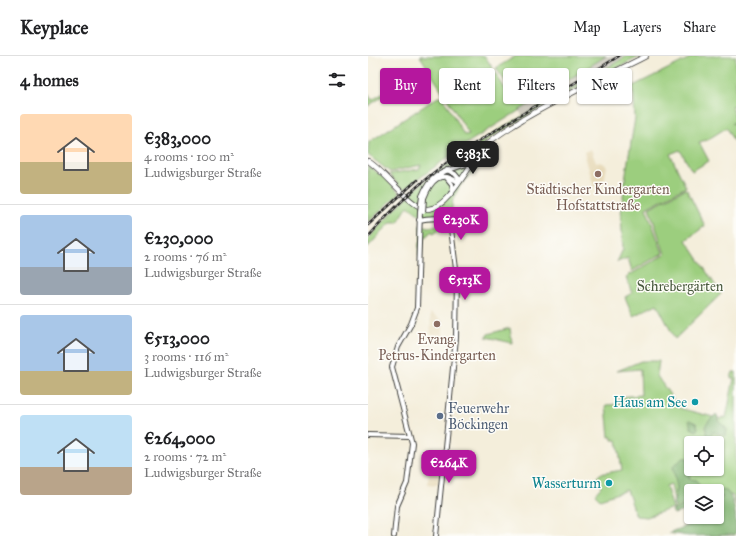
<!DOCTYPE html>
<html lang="en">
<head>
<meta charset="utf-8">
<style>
  :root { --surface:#fff; --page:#f2f2f2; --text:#202124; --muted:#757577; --line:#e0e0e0; --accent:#b5179e }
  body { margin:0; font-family:"IM FELL Great Primer",serif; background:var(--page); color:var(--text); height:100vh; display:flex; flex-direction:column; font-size:15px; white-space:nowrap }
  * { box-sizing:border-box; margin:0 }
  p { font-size:13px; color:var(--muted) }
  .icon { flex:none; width:22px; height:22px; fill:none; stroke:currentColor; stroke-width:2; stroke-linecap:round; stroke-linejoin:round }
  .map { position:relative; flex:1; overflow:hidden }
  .sheet { display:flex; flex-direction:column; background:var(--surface); width:368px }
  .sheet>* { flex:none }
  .hud { position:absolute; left:12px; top:12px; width:296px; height:36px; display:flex; gap:8px }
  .fabs { position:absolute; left:316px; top:380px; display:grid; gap:8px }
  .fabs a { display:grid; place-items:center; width:40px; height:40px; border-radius:4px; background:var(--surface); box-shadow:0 1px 3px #0004; font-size:20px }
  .price { position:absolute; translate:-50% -34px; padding:0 9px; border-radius:8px; background:var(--accent); color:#fff; font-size:13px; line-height:26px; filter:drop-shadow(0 1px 2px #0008) }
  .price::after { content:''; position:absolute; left:50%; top:24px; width:12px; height:9px; margin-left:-6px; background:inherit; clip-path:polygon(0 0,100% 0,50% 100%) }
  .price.selected { background:#222; color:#fff }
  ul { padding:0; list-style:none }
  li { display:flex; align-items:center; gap:12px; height:100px; padding:0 20px }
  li+li { border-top:1px solid var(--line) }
  li span { display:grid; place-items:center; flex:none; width:112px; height:80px; border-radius:4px; color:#555 }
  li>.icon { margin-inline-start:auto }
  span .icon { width:48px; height:48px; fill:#fffc; stroke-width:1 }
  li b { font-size:17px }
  h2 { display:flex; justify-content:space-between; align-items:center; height:48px; padding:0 20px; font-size:17px }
  .chip { padding:0 14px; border-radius:4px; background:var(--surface); box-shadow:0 1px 3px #0004; font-size:14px; line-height:36px }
  .chip.selected { background:var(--accent); color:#fff }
  header { display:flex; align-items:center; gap:24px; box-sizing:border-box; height:56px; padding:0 20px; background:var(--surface); border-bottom:1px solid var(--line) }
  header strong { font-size:19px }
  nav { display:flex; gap:22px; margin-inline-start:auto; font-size:14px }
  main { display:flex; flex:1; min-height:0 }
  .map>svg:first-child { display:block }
</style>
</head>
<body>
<header>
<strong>Keyplace</strong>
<nav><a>Map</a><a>Layers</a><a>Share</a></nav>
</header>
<main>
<section class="sheet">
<h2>4 homes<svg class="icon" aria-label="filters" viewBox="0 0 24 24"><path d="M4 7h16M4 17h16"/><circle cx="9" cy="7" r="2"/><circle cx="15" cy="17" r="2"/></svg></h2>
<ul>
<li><span style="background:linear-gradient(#ffd9b3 60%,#c2b280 0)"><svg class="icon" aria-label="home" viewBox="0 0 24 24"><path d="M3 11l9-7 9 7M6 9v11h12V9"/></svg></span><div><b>€383,000</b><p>4 rooms · 100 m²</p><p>Ludwigsburger Straße</p></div></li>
<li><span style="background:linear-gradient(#a9c7e8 65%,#9aa5b1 0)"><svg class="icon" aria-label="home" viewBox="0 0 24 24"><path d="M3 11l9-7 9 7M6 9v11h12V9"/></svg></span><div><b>€230,000</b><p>2 rooms · 76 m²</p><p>Ludwigsburger Straße</p></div></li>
<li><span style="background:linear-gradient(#a9c7e8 70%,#c2b280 0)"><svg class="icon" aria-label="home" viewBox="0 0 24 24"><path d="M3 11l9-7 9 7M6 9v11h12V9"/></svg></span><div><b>€513,000</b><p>3 rooms · 116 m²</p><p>Ludwigsburger Straße</p></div></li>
<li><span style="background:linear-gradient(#bfe0f5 65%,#b9a48a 0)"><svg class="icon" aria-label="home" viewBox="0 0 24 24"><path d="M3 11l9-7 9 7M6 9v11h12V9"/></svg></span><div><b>€264,000</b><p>2 rooms · 72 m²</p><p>Ludwigsburger Straße</p></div></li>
</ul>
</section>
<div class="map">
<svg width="368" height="480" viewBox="0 0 368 480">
  <rect width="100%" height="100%" fill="#fdfcf7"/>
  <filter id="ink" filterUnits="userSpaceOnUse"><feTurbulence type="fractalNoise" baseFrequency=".025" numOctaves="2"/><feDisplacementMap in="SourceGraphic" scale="8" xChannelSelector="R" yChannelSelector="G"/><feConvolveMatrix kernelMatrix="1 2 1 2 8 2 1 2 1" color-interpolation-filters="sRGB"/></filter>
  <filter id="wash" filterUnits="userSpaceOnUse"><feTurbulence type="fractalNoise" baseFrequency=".012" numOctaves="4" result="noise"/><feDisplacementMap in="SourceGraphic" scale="16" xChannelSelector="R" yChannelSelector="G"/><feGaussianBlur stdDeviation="0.9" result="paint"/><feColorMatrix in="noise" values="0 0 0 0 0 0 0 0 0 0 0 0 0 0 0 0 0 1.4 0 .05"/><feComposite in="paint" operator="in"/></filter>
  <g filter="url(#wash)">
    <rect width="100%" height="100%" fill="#f4eedb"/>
    <!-- built -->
    <path fill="#e7daba" d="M 223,93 L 228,107 L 233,106 L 239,110 L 236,126 L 226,131 L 216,96 Z
      M 62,257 L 75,265 L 75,279 L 63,279 Z
      M 64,401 L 73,402 L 70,429 L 59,428 Z"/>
    <!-- industrial -->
    <path fill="#c8c4b8" d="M 238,0 L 259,0 L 155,61 L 151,54 Z"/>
    <!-- green -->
    <path fill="#9cce7e" stroke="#5c754d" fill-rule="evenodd" d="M 52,0 L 117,0 L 147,49 L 151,47 L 128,12 L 148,0 L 238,0 L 101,86 L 35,134 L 21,118 L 51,113 L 53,109 L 22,116 L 0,99 L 1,86 L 70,41 L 75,42 L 96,79 L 101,78 Z
      M 259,0 L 273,0 L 191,41 L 122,82 L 106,96 L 98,119 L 85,143 L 83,159 L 79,162 L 56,162 L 40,150 L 30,166 L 23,166 L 0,191 L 0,183 C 19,161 41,137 65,119 C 125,73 196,38 259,0 Z
      M 326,0 L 368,0 L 368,48 L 364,51 L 368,64 L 363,68 L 368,66 L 368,89 L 358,72 L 339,84 L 331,86 L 341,105 L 324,115 L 312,94 L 302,98 L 318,131 L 278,152 L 295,197 L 264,215 L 260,202 L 249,206 L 255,193 L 253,159 L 257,123 L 267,62 L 265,30 Z
      M 254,18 L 257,19 L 264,37 L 260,39 L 247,22 Z
      M 27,30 L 28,32 L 0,50 L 0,38 L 4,44 Z
      M 122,90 L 126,95 L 124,99 L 104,117 L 94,129 L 110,105 L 112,106 L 119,97 L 118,95 Z
      M 0,110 L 17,122 L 32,137 L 0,166 Z
      M 317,133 L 319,134 L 337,170 L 318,184 L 353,238 L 307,283 L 289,248 L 265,260 L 257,241 L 264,237 L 258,221 L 297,198 L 281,152 Z
      M 78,167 L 79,170 L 65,177 L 64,175 L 56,182 L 53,200 L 51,200 L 51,187 L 53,183 L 52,169 L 61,171 Z
      M 142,272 L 144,287 L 118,281 L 120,278 Z
      M 273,305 L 291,305 L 289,320 L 311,352 L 353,363 L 354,361 L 358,362 L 366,322 L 363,322 L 365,316 L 368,316 L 368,449 L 365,440 L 350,435 L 349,436 L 323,435 L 323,447 L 304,455 L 307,451 L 303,428 L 298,430 L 305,452 L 279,461 L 268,460 L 259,434 L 232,443 L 227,438 L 233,431 L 231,427 L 227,425 L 228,422 L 232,418 L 254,414 L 249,384 L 244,384 L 244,381 L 241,381 L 238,349 L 252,348 L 251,341 L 273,339 L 272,313 L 249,315 ZM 323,387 L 349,387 L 349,413 L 323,413 Z"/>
    <!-- forest -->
    <path fill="#7db16d" stroke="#4c6644" d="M 348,358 L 350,361 L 350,365 L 359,373 L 358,380 L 345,376 L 342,381 L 338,378 L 338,368 Z
      M 321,364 L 328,367 L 330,373 L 328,375 L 323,372 Z
      M 316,402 L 320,402 L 320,413 L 323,415 L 321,423 L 329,424 L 331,429 L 329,435 L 323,435 L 323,444 L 307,451 L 305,449 L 309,432 L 305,410 Z
      M 353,433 C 368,435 368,463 368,477 L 366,479 L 321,480 L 300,477 L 340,461 L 349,461 L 349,457 L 353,456 L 349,443 L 355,441 L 349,439 L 349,436 Z
      M 323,447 L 321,451 L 323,451 L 323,453 L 306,458 L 304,455 Z"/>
  </g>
  <g filter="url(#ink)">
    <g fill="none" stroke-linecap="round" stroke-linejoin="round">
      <!-- tertiary casing -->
      <g stroke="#3c3c39" stroke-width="6">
        <path id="tertiary" d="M 79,114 L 87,118 L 92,124
          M 79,122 L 84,128 L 85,134
          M 54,140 C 64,114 81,115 104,106
          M 56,142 C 63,124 72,114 90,126
          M 51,164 C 59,162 75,161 82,165 L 89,221 L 88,282 L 68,480
          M 0,379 L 42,380
          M 26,480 L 29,450 L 39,427 L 44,387 L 24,311 L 30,291 L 43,268 L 49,252 L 52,155"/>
      </g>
      <!-- secondary casing -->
      <g stroke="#3c3c39" stroke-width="6">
        <path id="secondary" d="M 0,105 C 16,114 44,154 60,153 C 82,152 102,105 117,90 C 128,79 142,72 154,64 C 194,40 237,21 278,0"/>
      </g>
      <!-- tertiary -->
      <use href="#tertiary" stroke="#fff" stroke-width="4"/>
      <!-- secondary -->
      <use href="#secondary" stroke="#fff" stroke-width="4.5"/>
      <!-- rail casing -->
      <g stroke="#1c1c1c" stroke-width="2.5">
        <path id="rail" d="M 0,169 L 49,124
          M 0,181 C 22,156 46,131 73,111 C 129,70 192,37 251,0"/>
      </g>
      <!-- rail -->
      <use href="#rail" stroke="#fdfcf7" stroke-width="1" stroke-dasharray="3" stroke-linecap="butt"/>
      <!-- tertiary-bridge casing -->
      <g stroke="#3c3c39" stroke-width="6" stroke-linecap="butt">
        <path id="tertiary-bridge" d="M 52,155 L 54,140
          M 55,156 L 56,142"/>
      </g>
      <!-- tertiary-bridge -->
      <use href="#tertiary-bridge" stroke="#fff" stroke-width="4"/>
    </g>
  </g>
  <!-- markers -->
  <g fill="#8d6e63" stroke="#fdfcf7" stroke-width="1.5">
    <circle cx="230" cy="118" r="4"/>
    <circle cx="69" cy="268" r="4"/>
  </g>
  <g fill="#0f9aa8" stroke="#fdfcf7" stroke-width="1.5">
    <circle cx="327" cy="346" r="4"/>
    <circle cx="241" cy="427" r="4"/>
  </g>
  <circle fill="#5c6f8a" stroke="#fdfcf7" stroke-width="1.5" cx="72" cy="360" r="4"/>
  <g text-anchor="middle" stroke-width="3" stroke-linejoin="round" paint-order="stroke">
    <!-- education labels -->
    <g font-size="14" fill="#785e54" stroke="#fdfcf7">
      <text x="230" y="138">Städtischer Kindergarten<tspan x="230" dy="16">Hofstattstraße</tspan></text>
      <text x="69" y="288">Evang.<tspan x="69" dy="16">Petrus-Kindergarten</tspan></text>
    </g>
    <!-- park labels -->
    <g font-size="14" fill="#495a3e" stroke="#fdfcf7">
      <text x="312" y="235">Schrebergärten</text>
    </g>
    <!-- culture labels -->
    <g font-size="14" fill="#0d838f" stroke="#fdfcf7" text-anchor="end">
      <text x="319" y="351">Haus am See</text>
      <text x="233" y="432">Wasserturm</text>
    </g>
    <!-- service labels -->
    <g font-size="14" fill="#4e5e75" stroke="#fdfcf7" text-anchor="start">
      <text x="80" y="357">Feuerwehr<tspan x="80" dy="16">Böckingen</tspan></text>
    </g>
  </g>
</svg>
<div class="fabs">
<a><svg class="icon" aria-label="locate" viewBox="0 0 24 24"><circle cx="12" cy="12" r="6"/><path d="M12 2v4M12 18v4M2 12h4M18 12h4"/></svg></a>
<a><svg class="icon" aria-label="layers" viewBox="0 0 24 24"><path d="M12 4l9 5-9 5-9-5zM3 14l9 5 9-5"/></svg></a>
</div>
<b class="price selected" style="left:105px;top:119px">€383K</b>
<b class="price" style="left:93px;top:185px">€230K</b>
<b class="price" style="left:97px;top:245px">€513K</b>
<b class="price" style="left:81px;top:428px">€264K</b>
<div class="hud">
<a class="chip selected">Buy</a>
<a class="chip">Rent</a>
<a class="chip">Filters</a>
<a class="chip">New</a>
</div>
</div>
</main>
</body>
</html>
